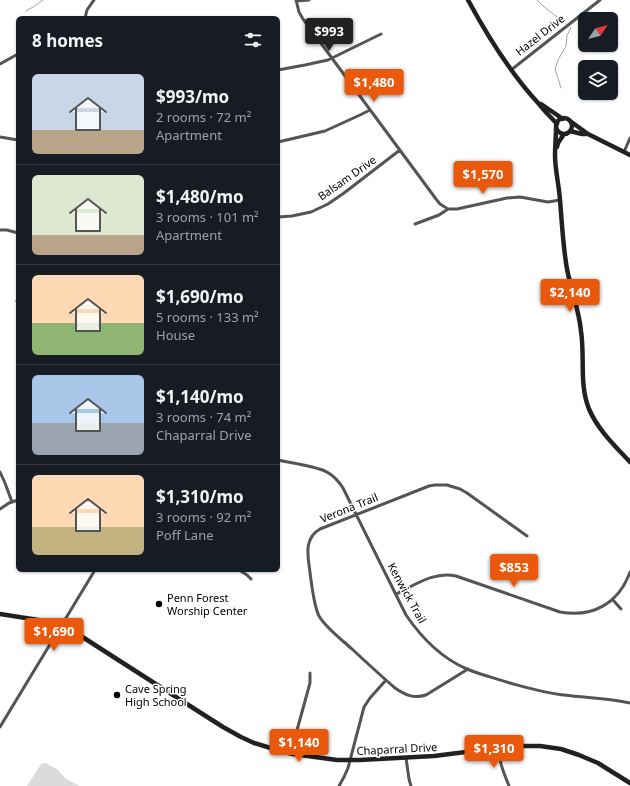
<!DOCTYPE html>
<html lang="en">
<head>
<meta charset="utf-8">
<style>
  :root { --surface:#171b24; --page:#20242c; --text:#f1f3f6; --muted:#9ea1a6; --line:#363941; --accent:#ea580c }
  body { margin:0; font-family:"Noto Sans",sans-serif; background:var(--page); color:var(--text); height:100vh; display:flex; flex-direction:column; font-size:15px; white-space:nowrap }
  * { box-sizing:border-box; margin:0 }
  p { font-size:13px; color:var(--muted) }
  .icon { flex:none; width:22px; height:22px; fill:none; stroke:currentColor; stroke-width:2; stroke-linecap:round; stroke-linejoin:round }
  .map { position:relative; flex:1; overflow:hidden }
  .side { position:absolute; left:16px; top:16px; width:264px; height:556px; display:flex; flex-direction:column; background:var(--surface); border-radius:6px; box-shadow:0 1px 3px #0004 }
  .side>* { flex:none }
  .needle { width:26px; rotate:55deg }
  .tools { position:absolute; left:578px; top:12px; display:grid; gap:8px }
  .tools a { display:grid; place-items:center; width:40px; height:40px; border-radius:6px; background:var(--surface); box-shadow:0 1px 3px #0004; font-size:20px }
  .price { position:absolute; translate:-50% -34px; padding:0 9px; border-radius:4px; background:var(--accent); color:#fff; font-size:13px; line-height:26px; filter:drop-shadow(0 1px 2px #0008) }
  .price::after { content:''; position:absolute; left:50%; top:24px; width:12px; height:9px; margin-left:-6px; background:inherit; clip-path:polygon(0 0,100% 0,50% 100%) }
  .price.active { background:#222; color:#fff }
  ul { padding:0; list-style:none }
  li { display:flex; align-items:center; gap:12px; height:100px; padding:0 16px }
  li+li { border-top:1px solid var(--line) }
  li span { display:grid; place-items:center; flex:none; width:112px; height:80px; border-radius:6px; color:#555 }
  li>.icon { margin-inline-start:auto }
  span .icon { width:48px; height:48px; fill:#fffc; stroke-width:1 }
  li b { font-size:17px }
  h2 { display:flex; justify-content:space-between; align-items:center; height:48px; padding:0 16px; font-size:17px }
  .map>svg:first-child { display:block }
</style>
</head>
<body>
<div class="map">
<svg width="630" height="786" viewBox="0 0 630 786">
  <rect width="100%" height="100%" fill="#fff"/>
  <!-- green -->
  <path fill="#dbdbdb" d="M 46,763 L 58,770 L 66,779 L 80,786 L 27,786 L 41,764 Z"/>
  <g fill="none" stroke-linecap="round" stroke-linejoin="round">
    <!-- stream -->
    <path stroke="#a2a2a2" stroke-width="1" d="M 537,0 L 543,6 L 565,23
      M 26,11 L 33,7 L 43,0
      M 561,88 L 555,69 L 558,60 L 566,46 L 567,35 L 571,28 L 570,27"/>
    <!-- street -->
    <path stroke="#545454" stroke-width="3" d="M 296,0 L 299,12 L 303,19 L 436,199 L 440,204 L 448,209
      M 296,1 L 309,0
      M 85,18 L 87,10 L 94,0
      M 0,64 L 18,54
      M 278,70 L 305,65 L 328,60 L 381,34
      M 511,70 L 600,0
      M 0,137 L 18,140
      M 278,142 L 325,131 L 360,115 L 370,110
      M 624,152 L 630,138
      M 278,217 L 292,216 L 311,212 L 328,204 L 344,193 L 400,150
      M 415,224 L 439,215 L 448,209 L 457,209 L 507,198 L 520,197 L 548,202 L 560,200
      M 0,230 L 7,230 L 18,233
      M 17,301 L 18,298
      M 278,460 C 286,462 295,463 303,465 C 322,469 332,471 343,488 L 406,615 C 421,637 441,658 467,669 C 481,675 495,678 510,683 C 528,688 545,693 564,695 C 586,698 608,698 630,703
      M 0,472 L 5,483 L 12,502
      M 0,509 L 9,503 L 18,500
      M 239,570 L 247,575 L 251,579
      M 396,594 C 415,585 434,571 456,576 L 560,612 C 593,618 619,603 630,572
      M 613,600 L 621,609
      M 468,669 L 426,695 C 414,699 405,695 395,688 C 380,675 366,662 352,649 C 341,639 326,628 319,616 C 313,604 311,578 309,565 C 307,551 306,537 320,529 L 429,486 L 435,485 L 447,485 L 460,489 L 467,493 L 527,536
      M 0,727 L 95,570
      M 499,748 C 499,763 504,773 509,786
      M 293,754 L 294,741 L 310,683 L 310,673
      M 406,758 L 409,779 L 411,786
      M 339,786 L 344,777 L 348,768 L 364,707 L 370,698 L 386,680"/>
    <!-- secondary -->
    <path stroke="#212121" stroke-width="4.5" d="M 468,0 C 488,37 510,73 539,104 C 544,111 551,117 557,124
      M 541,104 L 563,119
      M556 126a8 8 0 1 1 16 0a8 8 0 1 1-16 0Z
      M 570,121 L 588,134 L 630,155
      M 556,128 C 556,137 555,146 555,155 C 555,170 559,185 560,200 C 562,223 563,247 567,269 C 571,290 579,310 581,331 C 585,357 579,384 589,409 C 598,430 615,446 630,462
      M 570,131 L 582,134 L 588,134
      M 557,147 L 558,143 L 564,134
      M 0,614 L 51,622 L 70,629 L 190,706 L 223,727 L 241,737 L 254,743 L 277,750 L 293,754 L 337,760 L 360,760 L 434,756 L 514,746 L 540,746 L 561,749 L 579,755 L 598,763 L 630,783"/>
  </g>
  <!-- markers -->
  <g fill="#000" stroke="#fff" stroke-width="1.5">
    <circle cx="159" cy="604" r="4"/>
    <circle cx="117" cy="695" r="4"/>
  </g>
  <g text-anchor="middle" stroke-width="3" stroke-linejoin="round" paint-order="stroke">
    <!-- street labels -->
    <g font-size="11" fill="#000" stroke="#fff">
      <text transform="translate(540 35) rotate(-38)" y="4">Hazel Drive</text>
      <text transform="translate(347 178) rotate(-35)" y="4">Balsam Drive</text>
      <text transform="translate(349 508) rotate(-22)" y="4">Verona Trail</text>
      <text transform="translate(407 593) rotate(61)" y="4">Kenwick Trail</text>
      <text transform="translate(397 749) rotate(-3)" y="4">Chaparral Drive</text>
    </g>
    <!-- poi labels -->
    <g font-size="11" fill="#000" stroke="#fff" text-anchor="start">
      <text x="167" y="602">Penn Forest<tspan x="167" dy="13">Worship Center</tspan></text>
      <text x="125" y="693">Cave Spring<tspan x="125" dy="13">High School</tspan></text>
    </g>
  </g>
</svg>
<div class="tools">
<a><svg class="needle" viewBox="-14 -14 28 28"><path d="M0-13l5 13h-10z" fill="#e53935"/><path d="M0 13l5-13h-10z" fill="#9ea1a6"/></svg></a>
<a><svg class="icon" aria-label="layers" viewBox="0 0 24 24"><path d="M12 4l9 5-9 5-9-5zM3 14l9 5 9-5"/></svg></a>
</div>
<b class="price active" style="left:329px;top:52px">$993</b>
<b class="price" style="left:374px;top:103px">$1,480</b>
<b class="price" style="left:483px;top:195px">$1,570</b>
<b class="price" style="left:570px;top:313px">$2,140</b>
<b class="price" style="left:514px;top:588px">$853</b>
<b class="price" style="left:54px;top:652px">$1,690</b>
<b class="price" style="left:299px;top:763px">$1,140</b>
<b class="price" style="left:494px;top:769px">$1,310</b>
<section class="side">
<h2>8 homes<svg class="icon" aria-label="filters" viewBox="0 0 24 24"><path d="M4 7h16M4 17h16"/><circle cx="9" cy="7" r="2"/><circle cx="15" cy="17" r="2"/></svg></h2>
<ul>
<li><span style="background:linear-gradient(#c9d6e8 70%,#b9a48a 0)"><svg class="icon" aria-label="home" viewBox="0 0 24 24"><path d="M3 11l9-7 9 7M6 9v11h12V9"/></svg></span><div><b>$993/mo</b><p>2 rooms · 72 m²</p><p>Apartment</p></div></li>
<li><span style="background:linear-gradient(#dfe7d0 75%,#b9a48a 0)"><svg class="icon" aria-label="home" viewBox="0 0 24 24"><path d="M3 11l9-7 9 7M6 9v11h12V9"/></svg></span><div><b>$1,480/mo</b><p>3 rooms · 101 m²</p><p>Apartment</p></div></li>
<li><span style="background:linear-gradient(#ffd9b3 60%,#8fb573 0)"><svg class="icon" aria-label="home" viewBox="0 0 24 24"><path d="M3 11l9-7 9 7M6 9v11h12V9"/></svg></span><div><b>$1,690/mo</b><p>5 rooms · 133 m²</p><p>House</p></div></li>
<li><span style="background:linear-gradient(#a9c7e8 60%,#9aa5b1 0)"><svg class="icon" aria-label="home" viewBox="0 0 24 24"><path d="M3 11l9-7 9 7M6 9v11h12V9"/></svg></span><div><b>$1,140/mo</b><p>3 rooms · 74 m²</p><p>Chaparral Drive</p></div></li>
<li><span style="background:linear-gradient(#ffd9b3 65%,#c2b280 0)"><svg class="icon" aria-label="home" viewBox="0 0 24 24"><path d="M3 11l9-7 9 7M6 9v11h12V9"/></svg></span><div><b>$1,310/mo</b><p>3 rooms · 92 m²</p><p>Poff Lane</p></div></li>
</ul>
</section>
</div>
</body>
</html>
